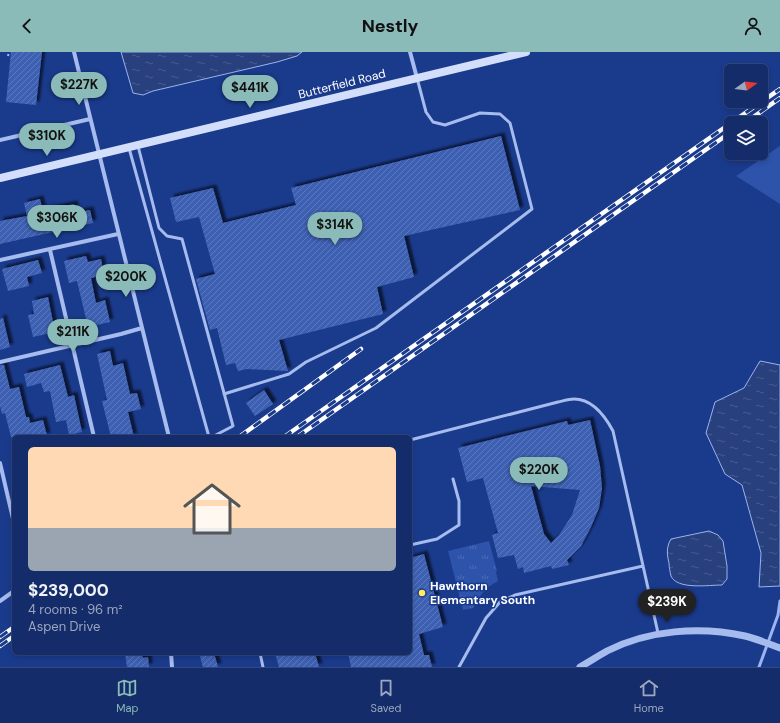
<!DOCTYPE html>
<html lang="en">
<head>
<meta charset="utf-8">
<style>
  :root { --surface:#142c69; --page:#213871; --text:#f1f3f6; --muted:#9da7c0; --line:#33487d; --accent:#8bbbb9 }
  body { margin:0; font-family:"DM Sans",sans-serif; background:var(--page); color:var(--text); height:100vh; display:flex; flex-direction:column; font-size:15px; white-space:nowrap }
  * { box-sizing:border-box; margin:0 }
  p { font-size:13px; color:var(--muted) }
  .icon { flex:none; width:22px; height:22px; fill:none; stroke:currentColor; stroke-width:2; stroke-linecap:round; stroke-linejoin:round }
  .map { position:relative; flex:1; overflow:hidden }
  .drawer { position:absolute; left:12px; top:383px; width:400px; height:220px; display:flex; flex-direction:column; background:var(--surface); border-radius:6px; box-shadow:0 2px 6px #0003,0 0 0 1px var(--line) }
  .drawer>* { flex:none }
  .needle { width:26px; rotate:76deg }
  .tools { position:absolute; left:724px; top:12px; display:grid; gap:8px }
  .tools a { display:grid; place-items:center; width:44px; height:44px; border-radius:6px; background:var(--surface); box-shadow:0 2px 6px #0003,0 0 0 1px var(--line); font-size:20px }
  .price { position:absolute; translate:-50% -34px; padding:0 9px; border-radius:14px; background:var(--accent); color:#111; font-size:13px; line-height:26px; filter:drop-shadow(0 1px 2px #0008) }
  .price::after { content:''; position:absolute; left:50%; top:24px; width:12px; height:9px; margin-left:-6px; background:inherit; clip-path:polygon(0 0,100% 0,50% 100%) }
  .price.current { background:#222; color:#fff }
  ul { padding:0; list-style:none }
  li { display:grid; align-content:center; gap:8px; height:212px; padding:0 16px }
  li span { display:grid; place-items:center; height:124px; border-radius:6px; color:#555 }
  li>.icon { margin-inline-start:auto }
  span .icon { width:72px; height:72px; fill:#fffc; stroke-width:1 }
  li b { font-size:17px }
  header { display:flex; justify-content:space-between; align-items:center; height:52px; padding:0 16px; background:var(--accent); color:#111; font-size:18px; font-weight:700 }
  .dock { display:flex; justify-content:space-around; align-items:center; height:56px; border-top:1px solid var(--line); background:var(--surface); font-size:11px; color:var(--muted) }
  .dock a { display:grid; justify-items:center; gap:2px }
  .dock .current { color:var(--accent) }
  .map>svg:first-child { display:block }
</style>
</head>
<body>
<header><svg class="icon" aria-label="back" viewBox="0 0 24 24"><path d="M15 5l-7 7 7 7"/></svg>Nestly<svg class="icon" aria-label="person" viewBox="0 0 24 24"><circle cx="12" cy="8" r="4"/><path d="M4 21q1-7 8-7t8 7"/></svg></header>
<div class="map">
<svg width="780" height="615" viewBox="0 0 780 615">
  <defs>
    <pattern id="grass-tufts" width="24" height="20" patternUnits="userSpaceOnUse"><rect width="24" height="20" fill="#2d53ab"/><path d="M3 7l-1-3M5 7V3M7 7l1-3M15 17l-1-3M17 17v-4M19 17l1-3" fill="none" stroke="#4c6db8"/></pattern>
    <pattern id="water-ripples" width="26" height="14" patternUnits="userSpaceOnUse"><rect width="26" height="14" fill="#28407d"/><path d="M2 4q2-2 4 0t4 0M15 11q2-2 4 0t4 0" fill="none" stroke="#485d90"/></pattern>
    <pattern id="building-hatch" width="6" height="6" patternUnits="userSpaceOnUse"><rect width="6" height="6" fill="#3e61b3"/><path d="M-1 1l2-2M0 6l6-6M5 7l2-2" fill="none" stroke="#5b79be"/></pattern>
    <filter id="shadow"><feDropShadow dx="3.5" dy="-3.5" stdDeviation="1" flood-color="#0009"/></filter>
  </defs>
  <rect width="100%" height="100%" fill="#1a3a8c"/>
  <!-- grass -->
  <path fill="url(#grass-tufts)" d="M 489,489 L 497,519 L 496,520 L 498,529 C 486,535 479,544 473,556 L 463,558 L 448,499 Z"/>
  <!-- garden -->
  <path fill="#2d53ab" d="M 780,94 L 780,152 L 736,124 Z"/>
  <!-- water -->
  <path fill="url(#water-ripples)" stroke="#99b4f0" d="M 121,0 L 302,0 L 297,4 L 277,10 L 153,39 L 143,43 L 133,41 Z
    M 760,309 L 780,313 L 780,534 L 759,535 L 761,501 L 742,433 L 725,422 L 706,381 L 715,350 L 744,336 Z
    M 709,479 L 718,483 L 723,489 L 727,514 L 727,527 L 722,533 C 709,533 677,538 671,524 C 670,520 669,515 669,511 C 667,503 666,495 671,487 Z"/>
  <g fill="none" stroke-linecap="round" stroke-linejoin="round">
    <!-- stream -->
    <path stroke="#99b4f0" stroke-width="3" d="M 759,615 L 778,563 L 780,549"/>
  </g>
  <!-- building -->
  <path fill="url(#building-hatch)" fill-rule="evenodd" filter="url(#shadow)" d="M 11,0 L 42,0 L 36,53 L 6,50 Z
    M 501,84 L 520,158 L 404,184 L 414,225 L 377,235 L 383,262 L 279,288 L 288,319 L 247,317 L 238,319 L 235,311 L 226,313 L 217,276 L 210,278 L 196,227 L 215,222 L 199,165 L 176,170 L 170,146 L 213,136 L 223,171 L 296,153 L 291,136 Z
    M 40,147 L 43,159 L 74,152 L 76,161 L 90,158 L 93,171 L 0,192 L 0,169 L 27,164 L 24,151 Z
    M 86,204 L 88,210 L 101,207 L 104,223 L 91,226 L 96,251 L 105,248 L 110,270 L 88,275 L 77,229 L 69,231 L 64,209 Z
    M 38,208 L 42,221 L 27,225 L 29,234 L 8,239 L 2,217 Z
    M 48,245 L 55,280 L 33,285 L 28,263 L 34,262 L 32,249 Z
    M 3,266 L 10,295 L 0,298 L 0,267 Z
    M 110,299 L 113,314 L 123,311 L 130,342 L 137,341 L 141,357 L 128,360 L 134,385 L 111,385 L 102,349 L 107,348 L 97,302 Z
    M 0,313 L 4,313 L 10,337 L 19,335 L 26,365 L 29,365 L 30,371 L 43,368 L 47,384 L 42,385 L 11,385 L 5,361 L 2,362 L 0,354 Z
    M 60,313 L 68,345 L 74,343 L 82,380 L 69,383 L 66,368 L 56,370 L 50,339 L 44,340 L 41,331 L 27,335 L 24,322 Z
    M 264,338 L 273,352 L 255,364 L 246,351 Z
    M 590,368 L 600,414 L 602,436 L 599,456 L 591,475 L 581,494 L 567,508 L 569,513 L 552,517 L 551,514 L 524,521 L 523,515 L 518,517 L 514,503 L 498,506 L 492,483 L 498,481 L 483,426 L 467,430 L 458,396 L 567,369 L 568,373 ZM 531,434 L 580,438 L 572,463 L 559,483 L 551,491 L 544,482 Z
    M 424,502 L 443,575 L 419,582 L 424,603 L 429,603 L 432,615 L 351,615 L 348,601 L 410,601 L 410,506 Z
    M 125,601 L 142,601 L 143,606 L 148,605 L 149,615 L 127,615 Z
    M 199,601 L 214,601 L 218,615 L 203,615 Z
    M 275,601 L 315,601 L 319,615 L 279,615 Z"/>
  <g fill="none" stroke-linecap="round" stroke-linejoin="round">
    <!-- path -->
    <path stroke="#a6bbee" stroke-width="2" stroke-dasharray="2 3" stroke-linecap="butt" d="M 8,4 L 9,0"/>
    <!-- service -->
    <path stroke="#a6bbee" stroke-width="3" d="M 138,94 L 159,176 L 167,184 L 182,187 L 233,374 L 212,385
      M 129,96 L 209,385
      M 224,342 L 289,322 L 306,310 L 376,276 L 532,157 L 510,71 L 500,62 L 480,61 L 445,73 L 433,70 L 426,60 L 417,26
      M 410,388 L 558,350 C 563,349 569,347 574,347 C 593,347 605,364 613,379 L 658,581
      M 410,493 L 437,487 L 459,473 L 459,449 L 453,427
      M 260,601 L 263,615
      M 459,615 L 486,566 L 500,550 L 515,543 L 643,514"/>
    <!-- minor -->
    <path stroke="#a6bbee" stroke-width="4" d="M 74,0 L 169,385
      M 410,0 L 417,26
      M 0,88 L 90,67
      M 50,198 L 94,385
      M 0,208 L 118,182
      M 0,310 L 121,282 L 142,276
      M 0,411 L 14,471
      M 0,549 L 14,539
      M 171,601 L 172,615"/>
    <!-- tertiary -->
    <path stroke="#a6bbee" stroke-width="7" d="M 580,615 C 589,610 598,604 607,599 C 648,578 700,574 745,584 C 757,587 769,592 780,596"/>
    <!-- secondary -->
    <path stroke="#d3defa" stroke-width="8" d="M 0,126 L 526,0"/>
    <!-- rail casing -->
    <g stroke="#fff" stroke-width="4.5">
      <path id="rail" d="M 731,71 L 780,37
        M 745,71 L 780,46
        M 239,385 L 361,297
        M 284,385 L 731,71
        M 297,385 L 731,80
        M 0,585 L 14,575
        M 0,594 L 14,584"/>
    </g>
    <!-- rail -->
    <use href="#rail" stroke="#1a3a8c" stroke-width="3" stroke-dasharray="9" stroke-linecap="butt"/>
  </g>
  <!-- markers -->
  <circle fill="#ffea63" stroke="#1a3a8c" stroke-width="1.5" cx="422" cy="541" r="4"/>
  <g text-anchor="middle" stroke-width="3" stroke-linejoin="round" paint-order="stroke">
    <!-- street labels -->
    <g font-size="12" fill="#fff" stroke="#1a3a8c">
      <text transform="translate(342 32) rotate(-14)" y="4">Butterfield Road</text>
    </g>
    <!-- poi labels -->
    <g font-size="12" font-weight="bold" fill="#fff" stroke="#1a3a8c" text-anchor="start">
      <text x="430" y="538">Hawthorn<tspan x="430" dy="14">Elementary South</tspan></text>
    </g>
  </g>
</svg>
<div class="tools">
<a><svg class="needle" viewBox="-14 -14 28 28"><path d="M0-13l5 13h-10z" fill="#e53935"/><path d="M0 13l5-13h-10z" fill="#9da7c0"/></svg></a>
<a><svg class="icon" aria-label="layers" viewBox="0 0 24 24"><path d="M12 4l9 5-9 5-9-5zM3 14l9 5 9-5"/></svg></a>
</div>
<b class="price" style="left:79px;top:54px">$227K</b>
<b class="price" style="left:250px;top:57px">$441K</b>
<b class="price" style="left:47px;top:105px">$310K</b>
<b class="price" style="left:57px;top:187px">$306K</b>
<b class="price" style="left:335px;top:194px">$314K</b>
<b class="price" style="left:126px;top:246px">$200K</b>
<b class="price" style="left:73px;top:301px">$211K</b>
<b class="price" style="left:539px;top:439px">$220K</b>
<b class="price current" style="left:667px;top:571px">$239K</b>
<section class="drawer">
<ul>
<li><span style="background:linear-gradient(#ffd9b3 65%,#9aa5b1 0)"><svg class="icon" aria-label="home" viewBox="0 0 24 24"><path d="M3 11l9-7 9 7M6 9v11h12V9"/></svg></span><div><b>$239,000</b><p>4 rooms · 96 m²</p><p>Aspen Drive</p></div></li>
</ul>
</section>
</div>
<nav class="dock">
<a class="current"><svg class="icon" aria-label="map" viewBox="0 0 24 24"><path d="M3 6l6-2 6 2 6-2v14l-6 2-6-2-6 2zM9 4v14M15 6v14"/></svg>Map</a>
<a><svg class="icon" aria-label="saved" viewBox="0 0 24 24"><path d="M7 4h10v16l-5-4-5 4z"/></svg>Saved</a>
<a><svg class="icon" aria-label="home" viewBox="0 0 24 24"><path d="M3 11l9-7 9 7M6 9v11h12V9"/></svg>Home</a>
</nav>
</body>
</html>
